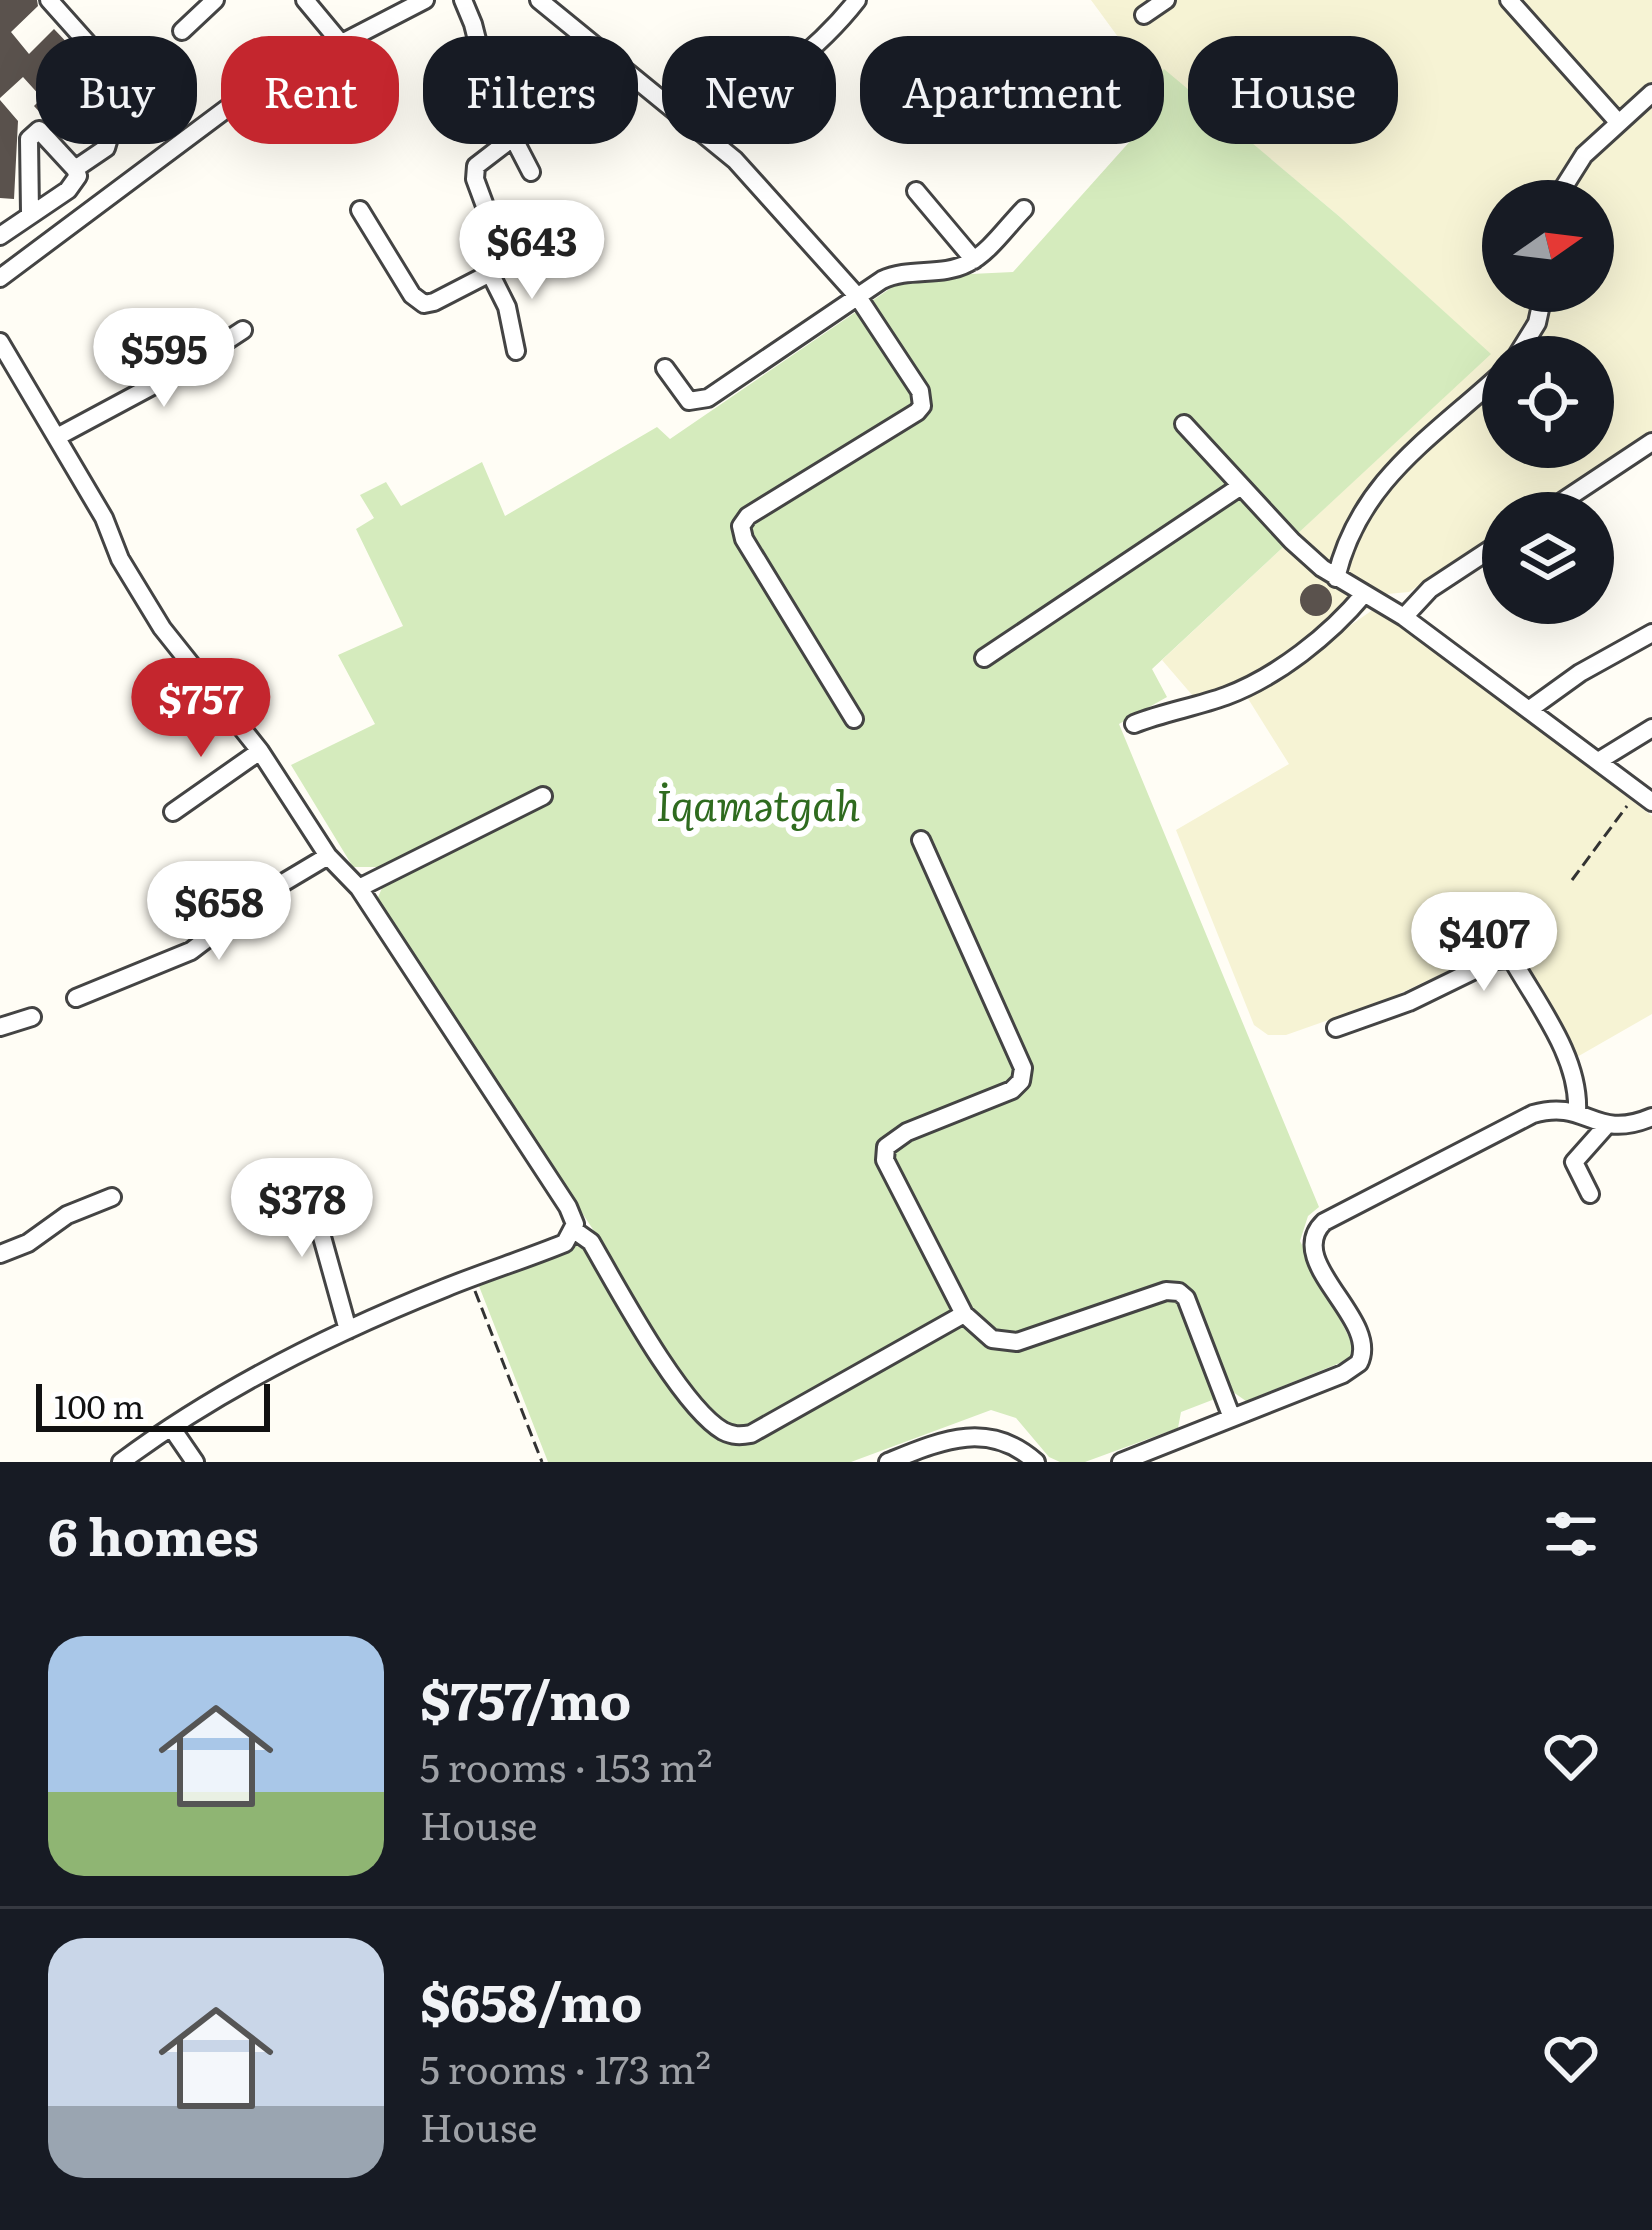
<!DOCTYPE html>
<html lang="en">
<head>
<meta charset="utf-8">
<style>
  :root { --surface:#171b24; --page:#242831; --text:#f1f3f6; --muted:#9ea1a6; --line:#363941; --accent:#c4262e }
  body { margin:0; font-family:Literata,serif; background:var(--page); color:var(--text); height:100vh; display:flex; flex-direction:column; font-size:45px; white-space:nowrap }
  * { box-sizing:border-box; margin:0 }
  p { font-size:39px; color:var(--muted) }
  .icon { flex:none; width:66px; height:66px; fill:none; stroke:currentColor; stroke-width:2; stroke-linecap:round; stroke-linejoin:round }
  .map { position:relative; height:1462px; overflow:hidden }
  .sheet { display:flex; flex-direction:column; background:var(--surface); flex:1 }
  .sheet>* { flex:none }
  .top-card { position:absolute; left:36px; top:36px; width:1581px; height:108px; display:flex; gap:24px }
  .needle { width:78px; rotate:76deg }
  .controls { position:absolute; left:1482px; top:180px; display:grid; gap:24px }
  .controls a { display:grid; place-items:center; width:132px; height:132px; border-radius:50%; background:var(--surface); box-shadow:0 12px 48px #0002; font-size:60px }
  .scale { position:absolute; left:36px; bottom:30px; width:234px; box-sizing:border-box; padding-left:12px; border:6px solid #111; border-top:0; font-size:33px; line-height:42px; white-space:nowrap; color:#111; -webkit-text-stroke:9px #fff; paint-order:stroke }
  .price { position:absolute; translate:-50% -102px; padding:0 27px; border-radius:42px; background:#fff; color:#222; font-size:39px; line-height:78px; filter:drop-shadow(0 3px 6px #0008) }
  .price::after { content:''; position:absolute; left:50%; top:72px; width:36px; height:27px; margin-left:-18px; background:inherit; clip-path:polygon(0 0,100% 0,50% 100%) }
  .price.active { background:var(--accent); color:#fff }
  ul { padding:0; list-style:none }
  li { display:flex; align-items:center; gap:36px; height:300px; padding:0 48px }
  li+li { border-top:3px solid var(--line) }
  li span { display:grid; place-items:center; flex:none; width:336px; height:240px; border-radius:36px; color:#555 }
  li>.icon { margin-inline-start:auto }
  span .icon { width:144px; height:144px; fill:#fffc; stroke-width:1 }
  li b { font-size:51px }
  h2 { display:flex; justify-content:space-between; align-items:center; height:144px; padding:0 48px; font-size:51px }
  .pill { padding:0 42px; border-radius:48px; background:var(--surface); box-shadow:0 12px 48px #0002; font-size:42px; line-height:108px }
  .pill.active { background:var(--accent); color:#fff }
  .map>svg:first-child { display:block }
</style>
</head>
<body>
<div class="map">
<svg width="1652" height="1462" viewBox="0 0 1652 1462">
  <rect width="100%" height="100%" fill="#fffdf5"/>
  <!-- farmland -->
  <path fill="#f6f3d4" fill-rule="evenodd" d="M 1091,0 L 1652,0 L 1652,431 L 1526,513 L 1503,513 L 1503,528 L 1409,592 L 1387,594 L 1269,682 L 1205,710 L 1162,660 L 1490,354 L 1340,217 L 1164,70 L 1151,82 ZM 1503,201 L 1593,201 L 1593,291 L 1503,291 ZM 1503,357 L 1593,357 L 1593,447 L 1503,447 Z
    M 1374,609 L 1406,627 L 1652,816 L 1652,1014 L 1577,1057 L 1512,941 L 1388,999 L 1286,1035 L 1268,1035 L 1254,1025 L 1176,830 L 1289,764 L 1247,697 Z"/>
  <!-- green -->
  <path fill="#d5ebbd" d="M 1164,69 L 1340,217 L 1491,354 L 1152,669 L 1167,697 L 1119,724 L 1319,1207 L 1308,1216 L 1300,1241 L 1356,1351 L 1352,1358 L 1246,1401 L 1233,1392 L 1181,1412 L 1178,1428 L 1085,1462 L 1060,1462 L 1049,1457 L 1016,1418 L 991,1410 L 851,1462 L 548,1462 L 477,1281 L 575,1245 L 581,1248 L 598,1237 L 376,902 L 385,881 L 376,867 L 353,867 L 291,765 L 375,724 L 338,655 L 403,626 L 356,529 L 374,518 L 360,495 L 386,482 L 401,506 L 482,462 L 505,516 L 657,427 L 670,439 L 907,277 L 1013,272 L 1132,139 L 1114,122 Z"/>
  <!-- building -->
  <path fill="#5a524d" d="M 0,0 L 37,0 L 38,6 L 11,32 L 29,54 L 54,29 L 74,50 L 49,74 L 78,107 L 55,129 L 34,106 L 42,98 L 23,77 L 0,98 Z
    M 0,100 L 18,121 L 14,199 L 0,198 Z
    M1300 600a16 16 0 1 1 32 0a16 16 0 1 1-32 0Z"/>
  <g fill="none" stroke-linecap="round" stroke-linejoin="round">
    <!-- minor casing -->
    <g stroke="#444" stroke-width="22">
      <path id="minor" d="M 49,0 L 116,75 L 123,91 L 106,148 L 75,169
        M 305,0 L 340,42
        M 463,0 L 473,24 L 491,95 L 531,172
        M 539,0 L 735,160 L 858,297 L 920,391 L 922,406 L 917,412 L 748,516 L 741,526 L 744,539 L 854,719
        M 1509,0 L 1618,122
        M 1144,15 L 1166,0
        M 182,31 L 215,0
        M 702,130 C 757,93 816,53 857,0
        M 916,191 L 974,260
        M 1555,201 L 1584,155 L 1652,93
        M 360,210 L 412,295 L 424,304 L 434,302 L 500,268 L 505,260 L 475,179 L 476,166 L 511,139
        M 0,236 L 68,190 L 78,176 L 75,169 L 39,130 L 29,139 L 30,213
        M 490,273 L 507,307 L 516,351
        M 0,278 L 253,89 L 425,0
        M 0,342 L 104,518 L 120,559 L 162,628 L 260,751 L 328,856 L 359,888 L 568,1207 L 575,1224 L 565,1243 C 526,1259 484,1272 445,1288 C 332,1333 218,1390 121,1462
        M 1516,357 L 1537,323 L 1544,291
        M 665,368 L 689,401 L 708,398 L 882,280 C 909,267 942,277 968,263 C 989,253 1008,225 1024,209
        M 1184,424 L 1292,541 L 1322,568 L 1404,617 L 1652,802
        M 57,437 L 182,370 L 243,330
        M 1545,513 L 1652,442
        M 1336,578 C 1359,480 1433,437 1503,372
        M 1404,617 L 1430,589 L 1503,541
        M 984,658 L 1241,486
        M 1530,709 L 1580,673 L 1652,633
        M 1134,724 C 1164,712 1196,707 1226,696 C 1277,677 1330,635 1364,594
        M 1600,760 L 1652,728
        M 173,812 L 260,751
        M 921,840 L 1023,1068 L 1021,1081 L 1012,1090 L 907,1132 L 886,1147 L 885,1160 L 964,1314
        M 359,888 L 543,796
        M 76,998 L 191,951 L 271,890 L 328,856
        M 0,1027 L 32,1017
        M 1336,1028 L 1409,1002 L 1495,960 L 1512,959 C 1537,1004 1580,1057 1577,1112
        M 305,1176 L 348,1330
        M 1590,1194 L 1574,1162 L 1606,1126
        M 574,1230 L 591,1242 C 617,1287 681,1407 723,1431 C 733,1436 740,1436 751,1434 L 964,1314 L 992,1339 L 1017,1342 L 1166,1291 L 1179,1292 L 1186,1298 L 1232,1418
        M 0,1254 L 28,1243 L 67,1215 L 112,1197
        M 171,1427 L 195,1462
        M 888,1462 C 940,1441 988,1419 1036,1462
        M 1121,1462 L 1343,1374 L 1359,1363 C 1381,1319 1282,1262 1324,1222 L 1533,1114 C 1588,1098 1593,1142 1652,1117"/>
    </g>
    <!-- path -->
    <path stroke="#333" stroke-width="3" stroke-dasharray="12 6" stroke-linecap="butt" d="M 1572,880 L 1627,806
      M 475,1291 L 542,1462"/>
    <!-- minor -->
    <use href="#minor" stroke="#fff" stroke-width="16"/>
  </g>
  <g text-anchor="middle" stroke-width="12" stroke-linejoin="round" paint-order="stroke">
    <!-- park labels -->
    <g font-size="42" font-style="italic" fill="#2f6b1f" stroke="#fff">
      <text x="758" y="821">İqamətgah</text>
    </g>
  </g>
</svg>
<div class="controls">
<a><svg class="needle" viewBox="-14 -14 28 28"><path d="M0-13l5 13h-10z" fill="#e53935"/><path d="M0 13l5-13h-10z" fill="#9ea1a6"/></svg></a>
<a><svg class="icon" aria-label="locate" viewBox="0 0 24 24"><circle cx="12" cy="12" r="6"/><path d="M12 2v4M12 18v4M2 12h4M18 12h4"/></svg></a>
<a><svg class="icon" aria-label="layers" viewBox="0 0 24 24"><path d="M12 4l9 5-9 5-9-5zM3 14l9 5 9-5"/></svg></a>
</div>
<div class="scale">100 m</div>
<b class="price" style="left:532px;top:302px">$643</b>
<b class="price" style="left:164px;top:410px">$595</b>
<b class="price active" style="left:201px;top:760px">$757</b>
<b class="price" style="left:219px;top:963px">$658</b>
<b class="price" style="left:1484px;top:994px">$407</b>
<b class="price" style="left:302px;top:1260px">$378</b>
<div class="top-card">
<a class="pill">Buy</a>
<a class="pill active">Rent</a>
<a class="pill">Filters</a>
<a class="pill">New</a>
<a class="pill">Apartment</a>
<a class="pill">House</a>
</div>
</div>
<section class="sheet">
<h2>6 homes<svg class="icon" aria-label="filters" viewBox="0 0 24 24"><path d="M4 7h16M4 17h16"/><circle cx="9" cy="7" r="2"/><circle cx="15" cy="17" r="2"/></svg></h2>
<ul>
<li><span style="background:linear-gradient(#a9c7e8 65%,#8fb573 0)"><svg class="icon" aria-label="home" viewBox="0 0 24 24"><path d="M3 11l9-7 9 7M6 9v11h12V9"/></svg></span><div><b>$757/mo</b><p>5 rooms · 153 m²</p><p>House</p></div><svg class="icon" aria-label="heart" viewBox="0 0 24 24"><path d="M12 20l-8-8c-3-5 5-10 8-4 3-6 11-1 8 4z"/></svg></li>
<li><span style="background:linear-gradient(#c9d6e8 70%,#9aa5b1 0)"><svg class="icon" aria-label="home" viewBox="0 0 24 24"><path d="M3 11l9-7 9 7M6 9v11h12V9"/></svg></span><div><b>$658/mo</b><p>5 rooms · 173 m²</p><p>House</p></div><svg class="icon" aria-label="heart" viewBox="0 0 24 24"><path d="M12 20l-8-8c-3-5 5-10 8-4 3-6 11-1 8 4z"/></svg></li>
</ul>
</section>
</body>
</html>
